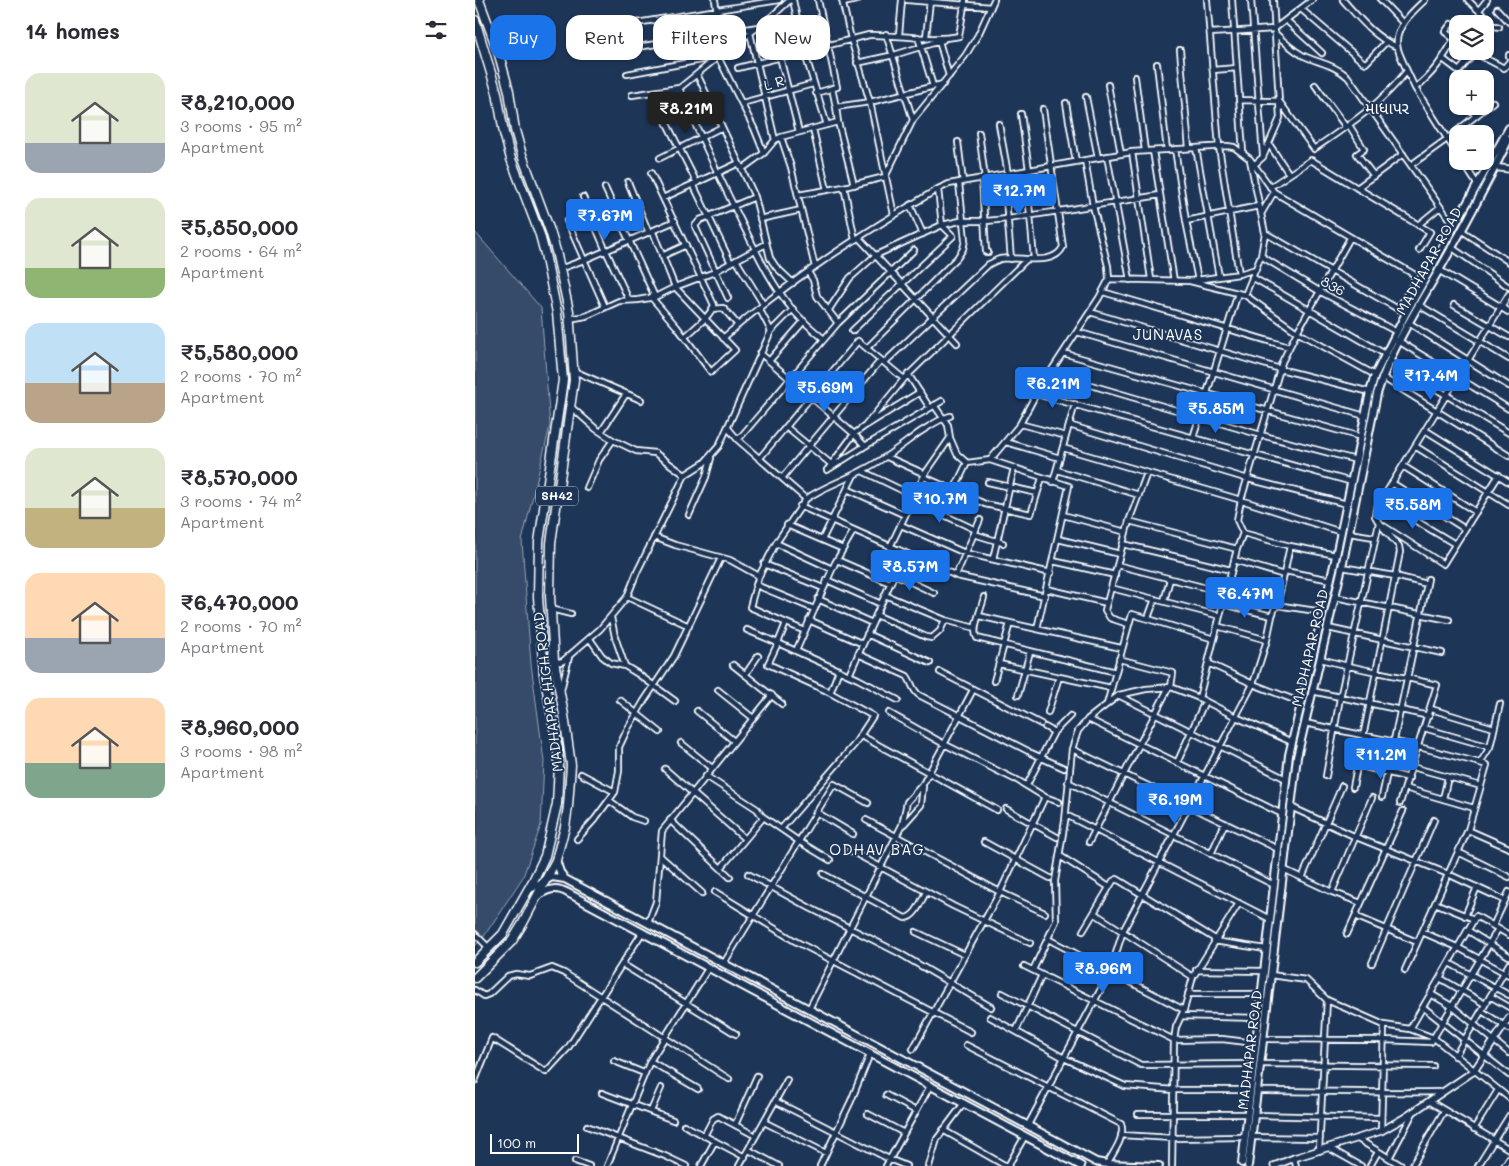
<!DOCTYPE html>
<html lang="en">
<head>
<meta charset="utf-8">
<style>
  :root { --surface:#fff; --page:#f7f7f7; --text:#2b2b33; --muted:#7c7c81; --accent:#1a73e8 }
  body { margin:0; font-family:Mali,"Noto Sans Gujarati",sans-serif; background:var(--page); color:var(--text); height:100vh; display:flex; flex-direction:column; font-size:19px; white-space:nowrap }
  * { box-sizing:border-box; margin:0 }
  p { font-size:16px; color:var(--muted) }
  .icon { flex:none; width:28px; height:28px; fill:none; stroke:currentColor; stroke-width:2; stroke-linecap:round; stroke-linejoin:round }
  .map { position:relative; flex:1; overflow:hidden }
  .panel { display:flex; flex-direction:column; background:var(--surface); width:475px }
  .panel>* { flex:none }
  .top-card { position:absolute; left:15px; top:15px; width:475px; height:45px; display:flex; gap:10px }
  .controls { position:absolute; left:974px; top:15px; display:grid; gap:10px }
  .controls a { display:grid; place-items:center; width:45px; height:45px; border-radius:10px; background:var(--surface); box-shadow:0 1px 4px #0004; font-size:25px }
  .scale { position:absolute; left:15px; bottom:12px; width:89px; box-sizing:border-box; padding-left:5px; border:2px solid #fff; border-top:0; font-size:14px; line-height:18px; white-space:nowrap; color:#fff; -webkit-text-stroke:4px #1d3557; paint-order:stroke }
  .price { position:absolute; translate:-50% -42px; padding:0 11px; border-radius:5px; background:var(--accent); color:#fff; font-size:16px; line-height:32px; filter:drop-shadow(0 1px 2px #0008) }
  .price::after { content:''; position:absolute; left:50%; top:30px; width:15px; height:11px; margin-left:-8px; background:inherit; clip-path:polygon(0 0,100% 0,50% 100%) }
  .price.on { background:#222; color:#fff }
  ul { padding:0; list-style:none }
  li { display:flex; align-items:center; gap:15px; height:125px; padding:0 25px }
  li span { display:grid; place-items:center; flex:none; width:140px; height:100px; border-radius:15px; color:#555 }
  li>.icon { margin-inline-start:auto }
  span .icon { width:60px; height:60px; fill:#fffc; stroke-width:1 }
  li b { font-size:21px }
  h2 { display:flex; justify-content:space-between; align-items:center; height:60px; padding:0 25px; font-size:21px }
  .tag { padding:0 18px; border-radius:15px; background:var(--surface); box-shadow:0 1px 4px #0004; font-size:18px; line-height:45px }
  .tag.on { background:var(--accent); color:#fff }
  main { display:flex; flex:1; min-height:0 }
  .map>svg:first-child { display:block }
</style>
</head>
<body>
<main>
<section class="panel">
<h2>14 homes<svg class="icon" aria-label="filters" viewBox="0 0 24 24"><path d="M4 7h16M4 17h16"/><circle cx="9" cy="7" r="2"/><circle cx="15" cy="17" r="2"/></svg></h2>
<ul>
<li><span style="background:linear-gradient(#dfe7d0 70%,#9aa5b1 0)"><svg class="icon" aria-label="home" viewBox="0 0 24 24"><path d="M3 11l9-7 9 7M6 9v11h12V9"/></svg></span><div><b>₹8,210,000</b><p>3 rooms · 95 m²</p><p>Apartment</p></div></li>
<li><span style="background:linear-gradient(#dfe7d0 70%,#8fb573 0)"><svg class="icon" aria-label="home" viewBox="0 0 24 24"><path d="M3 11l9-7 9 7M6 9v11h12V9"/></svg></span><div><b>₹5,850,000</b><p>2 rooms · 64 m²</p><p>Apartment</p></div></li>
<li><span style="background:linear-gradient(#bfe0f5 60%,#b9a48a 0)"><svg class="icon" aria-label="home" viewBox="0 0 24 24"><path d="M3 11l9-7 9 7M6 9v11h12V9"/></svg></span><div><b>₹5,580,000</b><p>2 rooms · 70 m²</p><p>Apartment</p></div></li>
<li><span style="background:linear-gradient(#dfe7d0 60%,#c2b280 0)"><svg class="icon" aria-label="home" viewBox="0 0 24 24"><path d="M3 11l9-7 9 7M6 9v11h12V9"/></svg></span><div><b>₹8,570,000</b><p>3 rooms · 74 m²</p><p>Apartment</p></div></li>
<li><span style="background:linear-gradient(#ffd9b3 65%,#9aa5b1 0)"><svg class="icon" aria-label="home" viewBox="0 0 24 24"><path d="M3 11l9-7 9 7M6 9v11h12V9"/></svg></span><div><b>₹6,470,000</b><p>2 rooms · 70 m²</p><p>Apartment</p></div></li>
<li><span style="background:linear-gradient(#ffd9b3 65%,#7fa58c 0)"><svg class="icon" aria-label="home" viewBox="0 0 24 24"><path d="M3 11l9-7 9 7M6 9v11h12V9"/></svg></span><div><b>₹8,960,000</b><p>3 rooms · 98 m²</p><p>Apartment</p></div></li>
</ul>
</section>
<div class="map">
<svg width="1034" height="1166" viewBox="0 0 1034 1166">
  <rect width="100%" height="100%" fill="#1d3557"/>
  <filter id="ink" filterUnits="userSpaceOnUse"><feTurbulence type="fractalNoise" baseFrequency=".02" numOctaves="2"/><feDisplacementMap in="SourceGraphic" scale="10" xChannelSelector="R" yChannelSelector="G"/><feConvolveMatrix kernelMatrix="1 2 1 2 8 2 1 2 1" color-interpolation-filters="sRGB"/></filter>
  <g filter="url(#ink)">
    <!-- green -->
    <path fill="#364b69" stroke="#9aa5b4" d="M 0,232 L 66,308 L 75,426 L 47,541 L 56,664 L 69,761 L 66,825 L 48,877 L 8,938 L 0,946 Z"/>
    <g fill="none" stroke-linecap="round" stroke-linejoin="round">
      <!-- minor casing -->
      <g stroke="#fff" stroke-width="8">
        <path id="minor" d="M 240,0 L 246,38 L 243,57 L 279,128 L 289,153
          M 318,0 L 329,51 L 352,125
          M 367,0 L 376,39 L 395,102 L 419,215
          M 432,0 L 516,7
          M 732,0 L 744,147 L 764,274
          M 757,0 L 768,152
          M 776,0 L 788,155
          M 868,0 C 884,18 899,37 922,47
          M 906,0 L 928,23
          M 993,0 L 1008,15 L 1008,18 L 1014,26 L 1020,26 L 1024,27
          M 368,3 L 382,0
          M 826,9 L 888,62 L 891,63 L 911,42
          M 1022,9 L 1034,22
          M 1004,10 L 1012,0
          M 295,18 L 324,132
          M 812,21 L 847,53
          M 130,28 L 304,0
          M 275,33 L 300,140
          M 735,33 L 799,29 L 837,0
          M 800,33 C 808,41 817,49 827,55 C 843,63 859,64 873,77 L 979,226
          M 411,34 L 438,120
          M 424,35 L 427,0
          M 443,37 L 458,86
          M 451,37 L 455,1
          M 464,41 L 474,76
          M 151,49 L 283,27
          M 705,50 L 714,148
          M 1034,55 L 1034,56
          M 968,59 L 984,71 L 998,55 L 1002,54 L 1029,68 L 1034,62
          M 382,63 L 419,55 L 468,40
          M 682,64 L 692,150
          M 263,68 L 394,35 C 424,34 455,42 484,36 L 490,0
          M 738,70 L 762,68
          M 932,71 L 940,88 L 982,154
          M 152,74 L 242,57
          M 222,74 L 280,197 L 295,258 L 301,267 L 318,283
          M 660,77 L 670,151
          M 633,85 L 646,154
          M 840,85 L 871,127
          M 357,88 L 361,107
          M 940,88 C 958,74 968,59 979,39 L 970,32 L 976,24
          M 982,91 L 982,92
          M 341,93 L 362,87 L 343,0
          M 157,95 L 204,88 C 224,133 244,177 266,221 C 281,251 296,284 318,310 C 327,321 338,330 349,339
          M 611,97 L 623,158
          M 764,100 L 804,101 L 839,149 C 875,124 904,106 932,71 C 929,63 923,53 922,45 C 920,27 938,11 950,0
          M 267,103 L 338,84
          M 591,103 L 601,162
          M 993,106 L 1001,116
          M 546,114 L 554,170
          M 363,122 L 379,185
          M 524,124 L 533,174
          M 874,125 L 889,149 L 882,154 L 899,176
          M 338,129 L 352,190
          M 504,133 L 510,178
          M 306,137 L 316,167 L 340,267
          M 483,142 L 488,182
          M 794,144 L 814,174
          M 721,148 L 744,277
          M 700,149 L 711,221 L 723,280
          M 678,151 L 699,281
          M 657,152 L 676,279
          M 632,156 L 655,280
          M 185,158 L 247,127
          M 987,161 L 1002,184
          M 780,164 L 788,157 L 805,118 L 798,0
          M 936,165 L 972,139 L 1018,102
          M 267,169 L 289,153 L 300,140 L 306,137 L 363,122 L 361,107 L 395,102 L 468,84
          M 551,171 L 559,259
          M 176,173 L 239,305 C 235,317 219,328 210,337
          M 529,175 L 536,259
          M 507,178 L 511,252 L 513,252
          M 153,182 L 174,233
          M 222,183 L 184,108 L 186,103 L 243,57 L 295,18 L 315,0
          M 218,184 L 256,263
          M 369,187 L 380,240
          M 795,187 L 836,160 L 955,232 L 944,250
          M 130,188 L 180,297
          M 882,188 L 928,154
          M 323,195 L 369,187 L 410,177 L 438,120 L 490,56 L 503,35 L 519,0
          M 108,197 L 131,251 L 154,300
          M 188,198 L 264,163
          M 435,205 L 448,234
          M 786,214 L 799,192
          M 285,219 L 326,210
          M 92,221 L 130,307
          M 711,221 L 784,206
          M 943,225 L 965,207
          M 986,230 L 1034,262
          M 790,233 L 923,309 L 938,284 L 940,285
          M 384,238 L 482,343
          M 976,247 L 1034,287
          M 187,256 L 211,245
          M 786,256 L 844,291 L 922,332
          M 261,260 L 288,304
          M 90,267 L 109,260 L 200,221
          M 333,272 L 338,280 L 342,296 L 363,323
          M 777,277 L 910,354
          M 634,279 L 715,281 L 764,274 L 781,269
          M 715,281 L 770,295 L 786,256 L 790,233 L 775,160
          M 628,292 L 814,347
          M 770,295 L 822,332 L 900,375
          M 176,297 L 202,327 L 236,372 L 260,350 L 200,287 L 178,232
          M 253,298 L 220,226 L 225,220 L 280,197
          M 944,305 L 1034,359
          M 979,305 L 1034,337
          M 237,309 L 248,308 L 263,325
          M 353,311 L 375,278 L 401,255 L 467,225 L 485,221 L 511,221 L 533,219 L 685,195
          M 615,312 L 805,369 L 895,392
          M 94,319 L 111,316 L 144,301 L 163,300 L 180,297 L 200,287 L 237,273 L 291,244
          M 934,323 L 1034,386
          M 296,331 L 318,309
          M 377,331 L 478,236 L 467,225 L 463,189
          M 602,332 L 890,416
          M 248,338 C 314,280 388,233 463,189 L 474,184 L 657,152 L 752,146 L 759,147 L 775,159 L 799,192 L 940,275 L 938,284
          M 922,340 L 1034,409
          M 392,348 L 482,258 L 488,249 L 490,240 L 484,183
          M 285,353 L 379,434 L 390,446
          M 588,353 L 886,437
          M 294,361 L 329,321
          M 915,361 L 1034,433
          M 410,362 L 514,264 C 517,263 521,260 525,259 C 543,255 578,268 588,247 L 568,109
          M 99,371 L 166,400
          M 575,373 L 786,435 L 881,460
          M 433,374 L 455,408
          M 907,377 L 1034,456
          M 561,394 L 877,482
          M 459,405 L 473,425 L 475,438 L 482,454 L 492,463 L 515,460 L 545,424 L 561,394 L 624,298 L 634,279 L 633,266 L 618,206 L 610,160
          M 96,407 L 121,429 L 138,440
          M 545,424 L 591,436
          M 594,425 L 773,479 L 872,504
          M 390,426 L 429,379 L 551,260
          M 311,427 L 356,464
          M 253,428 L 263,440 L 331,499 C 349,486 371,480 390,469 C 410,459 427,445 445,432 C 455,426 464,419 475,416
          M 950,430 L 1034,482
          M 126,432 L 151,394
          M 718,438 L 763,293
          M 263,440 L 363,323 L 439,250
          M 531,442 L 585,458
          M 940,446 L 1034,505
          M 588,448 L 766,500 L 866,532
          M 412,457 L 450,474
          M 284,459 L 383,341 L 429,379
          M 515,460 L 594,486 L 562,629
          M 928,466 L 1001,512
          M 353,469 L 379,434 L 390,426 L 445,392
          M 352,470 L 390,446 L 467,401
          M 582,470 L 664,495
          M 387,471 L 439,496
          M 1024,475 L 968,564 L 904,523 L 900,516 L 901,509 L 1034,294
          M 449,477 L 510,504 L 556,514 L 567,478
          M 307,478 L 406,360
          M 513,482 L 562,493
          M 578,482 L 600,404
          M 917,483 L 990,529
          M 112,488 L 124,460 L 138,440 L 161,451 L 180,453 L 210,475
          M 372,489 L 430,515
          M 479,490 L 492,463
          M 437,500 L 501,530
          M 906,500 L 980,544
          M 325,506 L 482,576 L 570,596
          M 214,515 L 231,477 L 236,458
          M 588,515 L 651,532
          M 654,521 L 762,549
          M 312,525 L 368,549
          M 426,525 L 490,553 L 576,573
          M 768,533 L 815,546 L 861,555
          M 874,533 L 899,537
          M 499,534 L 528,543
          M 179,537 L 200,545 L 255,560 L 284,576 L 281,585 L 339,609
          M 583,539 L 645,554
          M 347,540 L 379,475
          M 301,543 L 357,569
          M 648,544 L 756,570
          M 415,547 L 450,474 L 475,438
          M 518,559 L 539,468
          M 362,560 L 415,583
          M 759,560 L 809,575
          M 578,561 L 640,575
          M 289,564 L 348,588
          M 642,565 L 751,593
          M 867,567 L 920,576 L 952,584
          M 810,571 L 856,580
          M 419,574 L 459,593
          M 481,575 L 505,520
          M 284,576 L 301,543 L 331,499
          M 352,580 L 406,604
          M 753,582 L 804,597
          M 281,585 L 275,607 L 330,631
          M 636,588 L 745,616
          M 572,589 L 632,603
          M 410,595 L 470,620 L 500,628
          M 152,597 L 214,626
          M 509,597 C 507,608 496,630 502,638 L 641,672
          M 860,597 L 974,620
          M 343,599 L 397,623
          M 689,601 L 695,579
          M 748,604 L 797,616
          M 801,605 L 848,612
          M 76,609 L 96,614
          M 401,615 L 451,637 L 457,638 L 465,631 L 470,620
          M 504,616 L 646,648
          M 136,617 L 140,637 L 150,666
          M 673,618 L 680,599
          M 334,620 L 388,644
          M 653,624 L 635,618 L 630,610 L 654,521 L 672,473
          M 742,626 L 792,640
          M 853,628 L 967,653
          M 272,630 L 303,643 L 311,623
          M 392,634 L 455,663
          M 115,639 L 127,656 L 136,663 L 150,666 L 163,674 L 200,701
          M 321,651 L 360,563 L 379,530
          M 383,654 L 432,676 C 437,682 437,690 444,695 L 553,751
          M 644,659 L 698,673 L 696,687
          M 846,659 C 884,670 923,675 962,685 L 925,803
          M 79,661 L 85,662 L 88,661 L 125,629 L 152,597 L 162,572 L 210,475 L 229,463 L 244,446 L 296,331 L 284,308
          M 733,663 L 778,684 L 827,703
          M 524,664 L 636,688
          M 258,665 L 307,704
          M 465,672 L 566,724
          M 270,675 L 283,656
          M 374,675 L 429,553
          M 519,681 L 535,623
          M 86,690 L 94,657
          M 243,690 L 278,718
          M 837,691 L 954,716
          M 355,693 L 364,670
          M 543,695 L 555,652
          M 645,696 L 811,779
          M 724,698 L 762,549 L 768,533 L 762,520 L 766,500 L 807,362 L 822,332 L 875,238
          M 145,700 L 185,732
          M 632,704 L 657,614 L 739,639
          M 956,709 L 1019,728
          M 222,711 L 259,741
          M 573,712 L 584,677
          M 414,713 L 469,744 L 539,779
          M 613,719 L 807,814
          M 830,723 L 944,747 L 1005,763
          M 570,727 L 579,732
          M 949,728 L 1015,747
          M 385,735 L 522,810
          M 206,743 L 237,768
          M 597,749 L 803,849
          M 556,753 L 589,768
          M 702,763 L 730,701
          M 882,765 L 934,778
          M 937,767 L 1006,786
          M 190,769 L 270,839
          M 106,774 L 140,792
          M 231,776 L 282,809 L 287,816 L 287,819 L 246,868
          M 851,776 L 865,698 L 904,523
          M 542,780 L 570,797 L 584,802
          M 593,782 L 799,885
          M 552,785 L 579,732 L 595,716
          M 878,787 L 925,552 L 924,546 L 908,528
          M 930,788 L 999,808
          M 907,797 L 953,579
          M 968,799 L 973,777
          M 135,801 L 157,817 L 169,821
          M 816,807 L 881,837 L 973,874 L 1029,900
          M 531,809 L 582,837
          M 341,812 L 378,834
          M 591,815 L 795,919
          M 287,816 L 325,842 L 355,860
          M 195,820 L 255,877
          M 391,820 L 525,892 L 570,913
          M 429,824 L 446,805 L 448,786
          M 306,829 L 379,745 L 398,716 L 350,690 L 293,664 L 303,643 L 383,679 L 423,700
          M 993,830 L 1034,848
          M 102,839 L 120,819 L 140,792 L 144,771 L 144,747 L 152,730 L 169,701 L 199,656 L 246,558
          M 509,842 L 575,878
          M 614,842 L 694,687
          M 374,850 L 478,906 L 555,943
          M 983,852 L 1034,877
          M 736,854 L 750,823
          M 185,856 L 227,893
          M 585,856 L 634,887
          M 808,869 L 857,892 L 886,903
          M 273,874 L 335,908 L 424,953 L 516,1007
          M 348,874 L 430,918 C 441,917 446,901 451,892
          M 827,878 L 867,786
          M 240,892 L 320,941 L 496,1032
          M 857,892 L 897,798
          M 960,903 L 999,919
          M 619,913 L 718,977
          M 880,916 L 942,942
          M 990,916 L 1002,887
          M 173,923 L 181,902 L 187,831 L 297,695
          M 1018,926 L 1034,892
          M 992,930 L 1034,956
          M 608,931 L 638,881 L 642,879 L 740,939
          M 441,932 L 490,955
          M 947,932 L 982,947 L 1034,975
          M 0,934 L 14,948
          M 872,934 L 928,811
          M 573,939 L 709,1010
          M 739,941 L 791,949
          M 249,963 L 359,784 L 393,803
          M 897,963 L 959,820
          M 974,963 L 1034,995
          M 147,964 L 261,1034
          M 549,966 L 699,1040 L 747,1039 L 780,1043
          M 558,970 L 581,921 L 580,881 L 590,821 L 597,749 L 603,731 L 613,719 L 644,695 L 671,689 L 696,687 L 724,698 L 761,717 L 817,742
          M 721,970 L 789,971
          M 930,970 L 993,830 L 1012,765 L 1005,763 L 1015,747 L 1025,704
          M 796,975 L 831,980 L 852,1000 L 909,1025 L 935,1029 L 959,1038 L 1034,1098
          M 965,978 L 1010,1004
          M 0,990 L 9,996 L 14,994 L 33,976 L 41,974 L 55,976 L 77,968 L 89,973 L 254,1079
          M 527,993 L 666,1065 L 778,1064
          M 713,994 L 786,994
          M 956,994 L 978,1007 L 1034,1053
          M 1015,996 L 1034,1007
          M 948,1007 L 1034,1075
          M 334,1009 L 427,825 L 432,802 L 448,784 L 498,690
          M 1007,1011 L 1034,1029
          M 706,1016 L 783,1018
          M 515,1017 L 589,1058 L 650,1086 L 699,1090 L 775,1090
          M 935,1029 L 1001,916 L 1034,935
          M 541,1031 L 567,975
          M 789,1039 L 909,1040 L 956,1042 L 1023,929
          M 491,1045 L 646,1124 C 651,1136 638,1153 632,1164
          M 438,1049 L 525,892 L 570,797
          M 980,1056 L 1034,964
          M 139,1061 L 169,1073
          M 175,1061 L 223,1089
          M 785,1064 L 958,1066
          M 0,1081 L 17,1038 L 71,1072 L 93,1048 L 167,933
          M 782,1091 C 844,1091 905,1093 966,1092
          M 127,1093 L 198,1120
          M 411,1095 L 441,1111
          M 300,1101 L 414,1159 L 431,1166
          M 954,1101 L 1034,1149
          M 176,1111 L 186,1088
          M 393,1114 L 429,1133
          M 663,1114 L 772,1114
          M 780,1115 L 905,1118
          M 289,1122 L 351,1153
          M 209,1125 L 270,1157
          M 260,1125 L 282,1076
          M 553,1125 L 635,972 L 648,931 L 778,684 L 792,640 L 797,616 L 804,597 L 815,546
          M 112,1126 L 190,1156 L 211,1166
          M 999,1129 L 1023,1090
          M 468,1130 L 531,1166
          M 906,1131 L 909,1025
          M 646,1135 L 698,1138 L 769,1137
          M 229,1136 L 238,1119 L 243,1116 L 281,1136
          M 777,1137 L 845,1138
          M 883,1139 L 927,1166
          M 854,1148 L 886,1166
          M 274,1150 L 304,1166
          M 844,1151 L 852,1000
          M 819,1158 L 821,1166
          M 914,1158 L 938,1113
          M 100,1161 L 114,1166
          M 132,1166 L 175,1061 L 234,967
          M 226,1166 L 240,1141
          M 264,1166 L 312,1080
          M 345,1166 L 376,1101 L 395,1054
          M 411,1166 L 455,1086
          M 454,1166 L 462,1139 L 489,1103
          M 533,1166 L 550,1136
          M 697,1166 L 699,1040 L 701,1027 L 709,1010 L 718,977 L 764,903
          M 895,1166 L 903,1152
          M 937,1166 L 969,1111
          M 1003,1166 L 1034,1116
          M 1029,1166 L 1034,1158"/>
      </g>
      <!-- tertiary casing -->
      <g stroke="#fff" stroke-width="9">
        <path id="tertiary" d="M 1017,167 L 1034,169
          M 964,270 L 1034,312
          M 799,1166 L 819,1158 L 906,1131 L 929,1118 L 999,1071 L 1034,1018"/>
      </g>
      <!-- secondary casing -->
      <g stroke="#fff" stroke-width="10">
        <path id="secondary" d="M 81,860 L 85,872 L 90,879
          M 55,889 L 77,877 L 90,879 L 621,1162 L 632,1164 L 684,1166
          M 64,895 C 75,888 82,887 93,893 L 606,1166
          M 767,1163 L 814,755 L 859,565 L 895,392 L 900,375 L 931,313 L 1034,128
          M 773,1166 L 822,757 L 867,567 L 902,394 C 913,357 936,318 956,284 C 984,237 1010,188 1034,139"/>
      </g>
      <!-- primary casing -->
      <g stroke="#fff" stroke-width="11">
        <path id="primary" d="M 0,20 L 22,93 L 29,133 L 36,159 L 65,235 L 70,254 L 82,313 L 88,380 L 64,542 L 63,597 L 69,674 L 83,750 L 84,765 L 82,804 L 70,856 L 58,881 L 28,934 L 0,962
          M 0,978 L 37,941 L 48,923 L 81,860 L 90,827 L 93,806 L 96,765 L 89,715 L 79,661 L 75,596 L 76,543 L 99,380 L 94,311 L 81,251 L 75,231 L 47,155 L 40,130 L 34,91 L 23,51 L 4,0"/>
      </g>
      <!-- minor -->
      <use href="#minor" stroke="#1d3557" stroke-width="4.5"/>
      <!-- tertiary -->
      <use href="#tertiary" stroke="#1d3557" stroke-width="5.5"/>
      <!-- secondary -->
      <use href="#secondary" stroke="#1d3557" stroke-width="6"/>
      <!-- primary -->
      <use href="#primary" stroke="#1d3557" stroke-width="8"/>
    </g>
  </g>
  <g text-anchor="middle" stroke-width="4" stroke-linejoin="round" paint-order="stroke">
    <!-- shield labels -->
    <rect fill="#1d3557" stroke="#bbc2cd" stroke-width="1" x="61" y="486.5" width="42" height="19" rx="4"/>
    <g font-size="12" font-weight="bold" fill="#fff">
      <text x="82" y="500">SH42</text>
    </g>
    <!-- street labels -->
    <g font-size="14" fill="#fff" stroke="#1d3557">
      <text transform="translate(299 83) rotate(-16)" y="5">L R</text>
      <text transform="translate(954 261) rotate(-61)" y="5">MADHAPAR ROAD</text>
      <text transform="translate(858 286) rotate(29)" y="5">836</text>
      <text transform="translate(835 648) rotate(-77)" y="5">MADHAPAR ROAD</text>
      <text transform="translate(73 692) rotate(-97)" y="5">MADHAPAR HIGH ROAD</text>
      <text transform="translate(775 1050) rotate(-83)" y="5">MADHAPAR ROAD</text>
    </g>
    <!-- neighbourhood labels -->
    <g font-size="15" letter-spacing="1" fill="#fff" stroke="#1d3557">
      <text x="693" y="340">JUNAVAS</text>
      <text x="402" y="855">ODHAV BAG</text>
    </g>
    <!-- quarter labels -->
    <g font-size="16" fill="#fff" stroke="#1d3557">
      <text x="912" y="114">માધાપર</text>
    </g>
  </g>
</svg>
<div class="controls">
<a><svg class="icon" aria-label="layers" viewBox="0 0 24 24"><path d="M12 4l9 5-9 5-9-5zM3 14l9 5 9-5"/></svg></a>
<a>+</a>
<a>−</a>
</div>
<div class="scale">100 m</div>
<b class="price on" style="left:211px;top:134px">₹8.21M</b>
<b class="price" style="left:544px;top:216px">₹12.7M</b>
<b class="price" style="left:130px;top:241px">₹7.67M</b>
<b class="price" style="left:956px;top:401px">₹17.4M</b>
<b class="price" style="left:578px;top:409px">₹6.21M</b>
<b class="price" style="left:350px;top:413px">₹5.69M</b>
<b class="price" style="left:741px;top:434px">₹5.85M</b>
<b class="price" style="left:465px;top:524px">₹10.7M</b>
<b class="price" style="left:938px;top:530px">₹5.58M</b>
<b class="price" style="left:435px;top:592px">₹8.57M</b>
<b class="price" style="left:770px;top:619px">₹6.47M</b>
<b class="price" style="left:906px;top:780px">₹11.2M</b>
<b class="price" style="left:700px;top:825px">₹6.19M</b>
<b class="price" style="left:628px;top:994px">₹8.96M</b>
<div class="top-card">
<a class="tag on">Buy</a>
<a class="tag">Rent</a>
<a class="tag">Filters</a>
<a class="tag">New</a>
</div>
</div>
</main>
</body>
</html>
